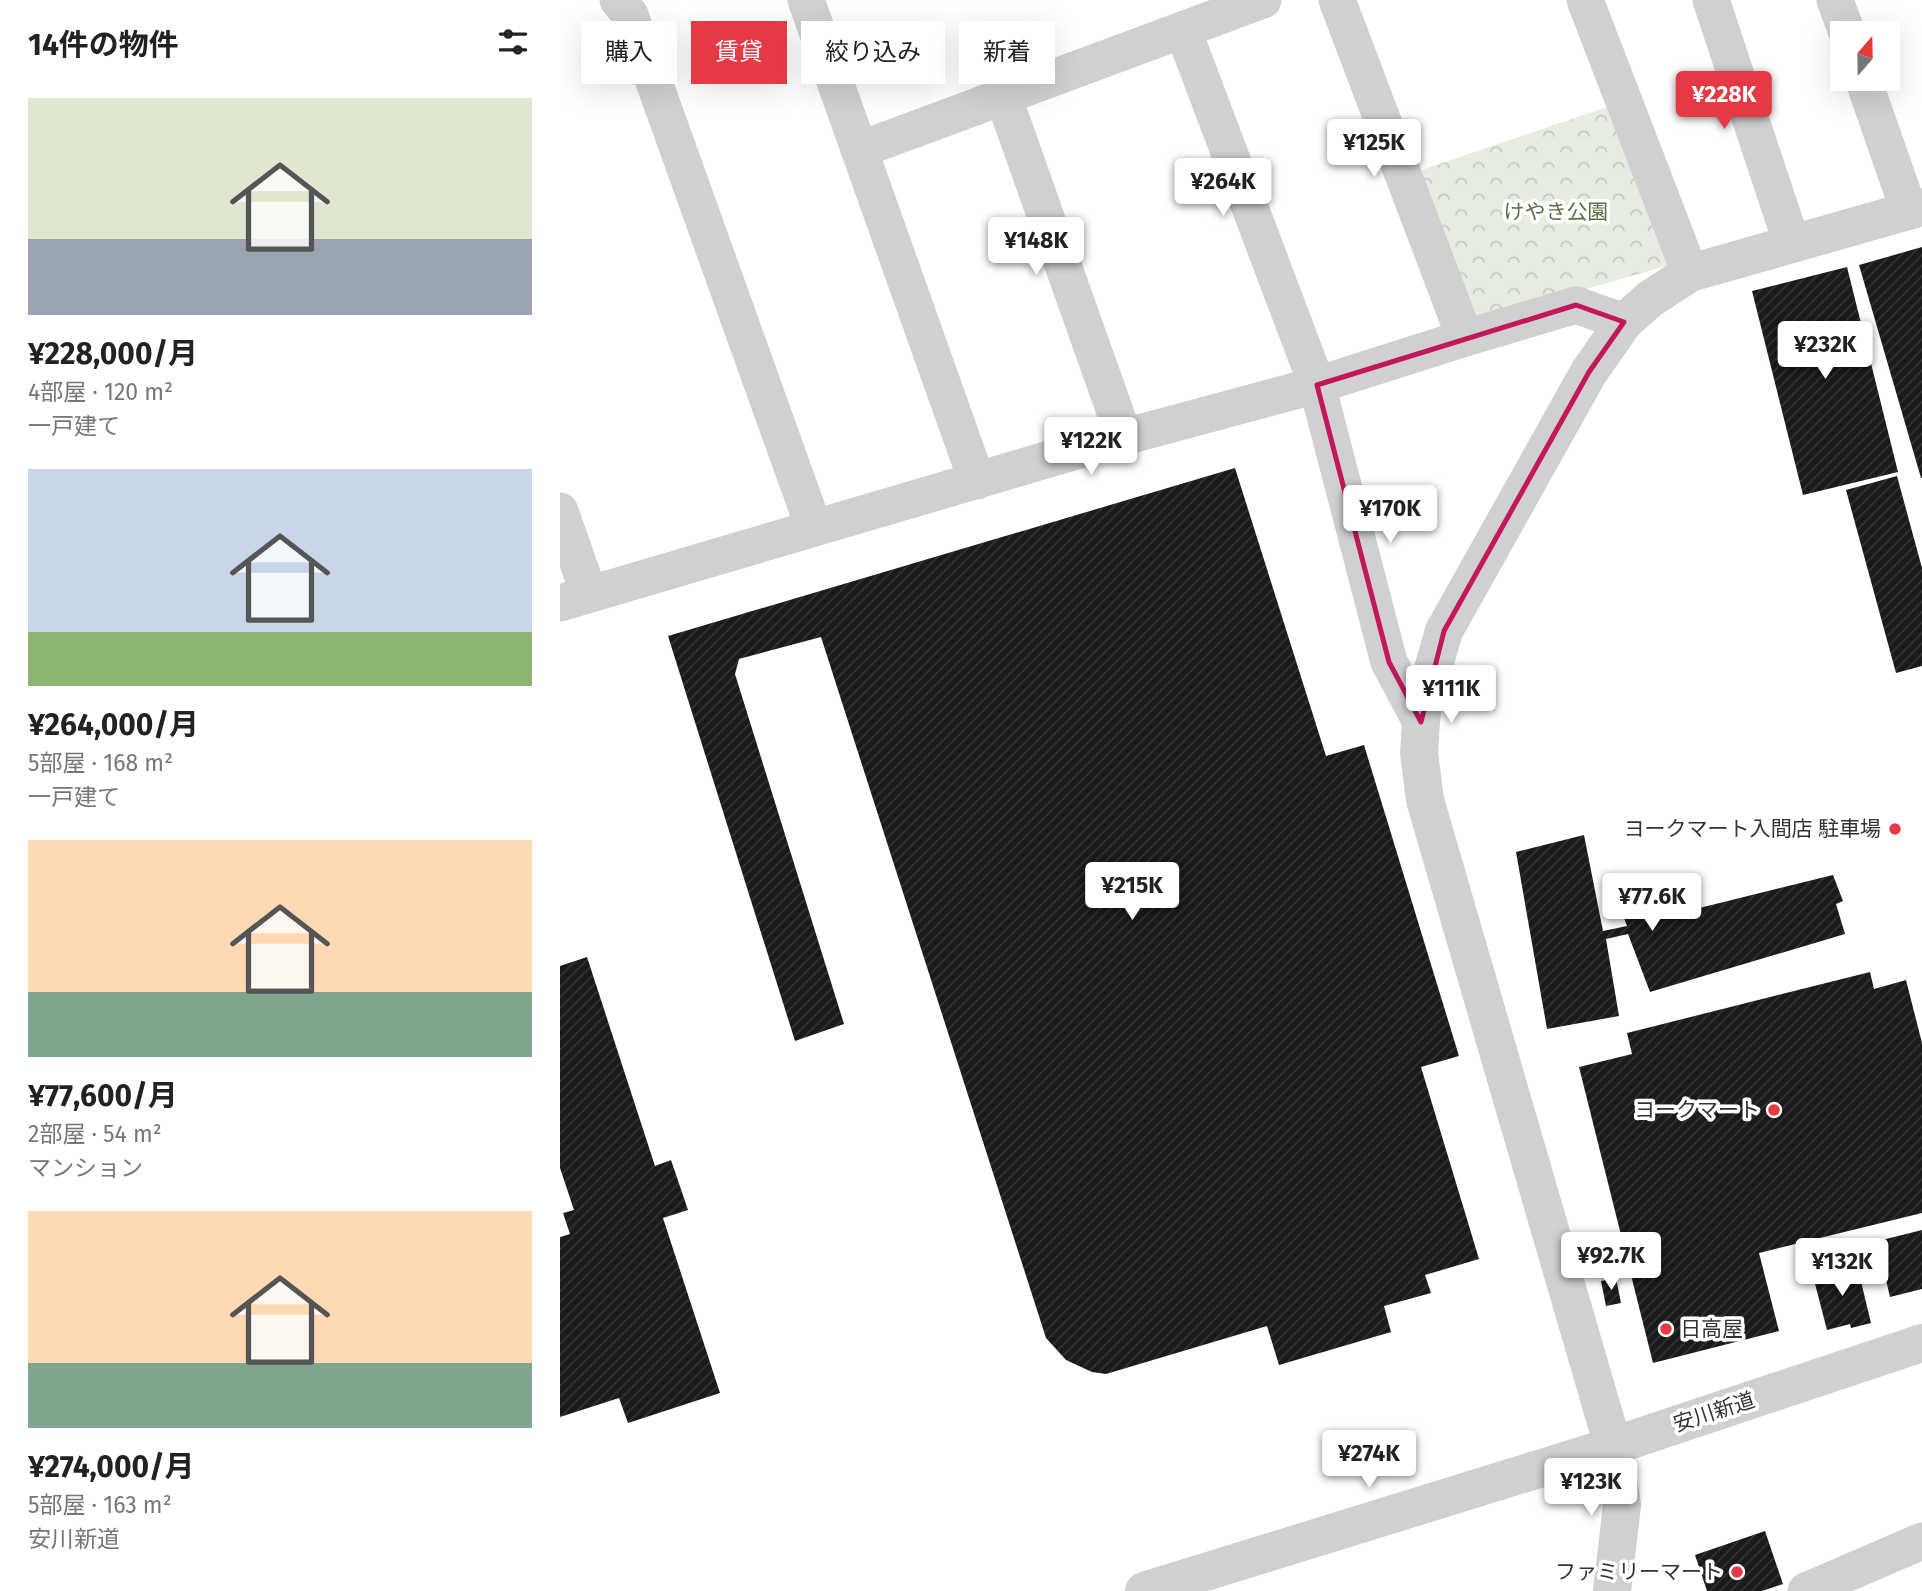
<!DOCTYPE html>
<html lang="ja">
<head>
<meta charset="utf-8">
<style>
  :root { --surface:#fff; --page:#f6f6f6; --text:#222; --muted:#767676; --accent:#e63946 }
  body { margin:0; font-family:"Fira Sans","Noto Sans JP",sans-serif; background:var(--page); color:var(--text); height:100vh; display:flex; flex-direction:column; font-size:26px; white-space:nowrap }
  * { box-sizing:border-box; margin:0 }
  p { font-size:23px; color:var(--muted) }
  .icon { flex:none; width:38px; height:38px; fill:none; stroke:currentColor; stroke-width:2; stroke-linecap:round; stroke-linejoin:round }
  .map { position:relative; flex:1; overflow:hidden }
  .drawer { display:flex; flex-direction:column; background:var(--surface); width:560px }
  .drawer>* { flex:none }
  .guide { position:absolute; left:21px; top:21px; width:665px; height:63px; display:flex; gap:14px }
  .needle { width:46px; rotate:20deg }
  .buttons { position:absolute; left:1270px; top:21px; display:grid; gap:14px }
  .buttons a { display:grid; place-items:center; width:70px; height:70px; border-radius:0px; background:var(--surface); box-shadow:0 7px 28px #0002; font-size:35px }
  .price { position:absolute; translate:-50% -60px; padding:0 16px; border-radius:7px; background:#fff; color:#222; font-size:23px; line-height:46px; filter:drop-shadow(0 2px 4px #0008) }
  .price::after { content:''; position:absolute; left:50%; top:42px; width:21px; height:16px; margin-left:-10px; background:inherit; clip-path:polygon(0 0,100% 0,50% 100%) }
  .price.current { background:var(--accent); color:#fff }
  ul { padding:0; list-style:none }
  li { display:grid; align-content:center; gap:14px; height:371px; padding:0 28px }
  li span { display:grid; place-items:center; height:217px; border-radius:0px; color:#555 }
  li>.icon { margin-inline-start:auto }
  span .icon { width:126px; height:126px; fill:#fffc; stroke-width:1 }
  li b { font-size:30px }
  h2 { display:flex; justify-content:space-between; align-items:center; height:84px; padding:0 28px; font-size:30px }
  .tag { padding:0 24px; border-radius:0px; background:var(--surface); box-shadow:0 7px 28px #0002; font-size:24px; line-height:63px }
  .tag.current { background:var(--accent); color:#fff }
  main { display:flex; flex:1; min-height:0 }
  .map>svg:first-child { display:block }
</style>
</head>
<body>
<main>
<section class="drawer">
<h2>14件の物件<svg class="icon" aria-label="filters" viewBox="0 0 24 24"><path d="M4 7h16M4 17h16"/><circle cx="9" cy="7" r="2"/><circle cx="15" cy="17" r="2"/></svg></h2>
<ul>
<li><span style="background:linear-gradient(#dfe7d0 65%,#9aa5b1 0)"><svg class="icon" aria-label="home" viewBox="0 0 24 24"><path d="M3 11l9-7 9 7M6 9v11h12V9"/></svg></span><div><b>¥228,000/月</b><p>4部屋 · 120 m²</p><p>一戸建て</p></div></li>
<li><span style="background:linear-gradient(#c9d6e8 75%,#8fb573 0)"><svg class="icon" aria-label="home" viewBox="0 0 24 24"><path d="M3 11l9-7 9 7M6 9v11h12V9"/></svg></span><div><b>¥264,000/月</b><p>5部屋 · 168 m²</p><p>一戸建て</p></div></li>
<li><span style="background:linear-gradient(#ffd9b3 70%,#7fa58c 0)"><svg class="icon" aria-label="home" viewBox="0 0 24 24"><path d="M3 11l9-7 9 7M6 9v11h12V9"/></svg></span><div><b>¥77,600/月</b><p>2部屋 · 54 m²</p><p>マンション</p></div></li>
<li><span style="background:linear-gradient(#ffd9b3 70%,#7fa58c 0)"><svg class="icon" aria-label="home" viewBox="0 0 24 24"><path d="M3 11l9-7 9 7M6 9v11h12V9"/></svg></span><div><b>¥274,000/月</b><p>5部屋 · 163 m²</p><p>安川新道</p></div></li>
</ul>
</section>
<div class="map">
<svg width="1362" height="1591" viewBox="0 0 1362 1591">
  <defs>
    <pattern id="park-crowns" width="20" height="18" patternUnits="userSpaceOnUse" patternTransform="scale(1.75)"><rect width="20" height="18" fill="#e6ecdf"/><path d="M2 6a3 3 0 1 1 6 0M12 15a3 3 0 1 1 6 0" fill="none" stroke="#c6cbc0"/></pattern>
    <pattern id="building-hatch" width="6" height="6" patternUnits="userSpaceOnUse" patternTransform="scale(1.75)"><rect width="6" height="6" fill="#1a1a1a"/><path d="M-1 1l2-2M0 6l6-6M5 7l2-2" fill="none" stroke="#333"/></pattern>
  </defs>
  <rect width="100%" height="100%" fill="#fff"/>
  <!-- park -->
  <path fill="url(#park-crowns)" d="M 1047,107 L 1110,265 L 911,322 L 856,172 Z"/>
  <!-- building -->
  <path fill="url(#building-hatch)" d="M 1362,247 L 1362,478 L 1361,478 L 1299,265 Z
    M 1287,267 L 1338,472 L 1243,495 L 1192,291 Z
    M 675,468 L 766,756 L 804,745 L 899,1056 L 861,1067 L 919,1259 L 865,1275 L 871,1293 L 824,1306 L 831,1332 L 719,1365 L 707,1326 L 546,1374 L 532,1372 L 506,1360 L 486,1338 L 261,637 L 179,659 L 175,674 L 284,1024 L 235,1041 L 108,636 Z
    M 1337,476 L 1362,568 L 1362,666 L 1336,673 L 1286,490 Z
    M 1024,835 L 1043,931 L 1067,926 L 1061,910 L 1080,904 L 1087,921 L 1273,875 L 1283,901 L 1276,904 L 1285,934 L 1090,992 L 1068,934 L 1046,939 L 1059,1016 L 987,1029 L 956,852 Z
    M 27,957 L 95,1166 L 111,1160 L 128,1210 L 103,1218 L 160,1393 L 68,1423 L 59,1398 L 0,1417 L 0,1237 L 10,1234 L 3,1213 L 14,1210 L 0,1168 L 0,966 Z
    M 1310,972 L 1314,989 L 1346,980 L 1362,1043 L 1362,1213 L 1199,1253 L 1219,1331 L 1093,1363 L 1019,1067 L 1072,1054 L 1067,1033 Z
    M 1362,1230 L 1362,1289 L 1330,1297 L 1326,1280 L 1316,1282 L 1306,1244 Z
    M 1297,1265 L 1311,1323 L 1291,1328 L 1290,1324 L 1267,1330 L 1253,1276 Z
    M 1056,1278 L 1061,1303 L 1046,1306 L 1041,1281 Z
    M 1205,1531 L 1223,1584 L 1202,1591 L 1147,1591 L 1135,1555 Z"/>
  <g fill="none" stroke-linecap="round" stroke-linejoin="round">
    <!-- minor -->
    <path stroke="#d0d0d0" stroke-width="37" d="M 58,0 L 70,15 L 254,528
      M 246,0 L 417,481
      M 777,0 L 905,338
      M 1025,0 L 1130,273
      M 1151,0 L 1232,244
      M 1275,0 L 1287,33
      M 623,30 L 757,385 L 829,662 L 861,722
      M 1303,79 L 1349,211
      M 443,96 L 564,437
      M 299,150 L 703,0
      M 0,511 L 29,594
      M 0,603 L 564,437 L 757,385 L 905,338 L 1016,305 L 1064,322
      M 1246,1591 L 1362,1541"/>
    <!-- tertiary -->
    <path stroke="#d0d0d0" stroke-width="38" d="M 584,1591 L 1053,1446 L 1362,1343
      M 1052,1591 L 1062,1505 L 1053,1446 L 865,800 L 859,753 L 861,722 L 863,704 L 884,631 L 1029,372 L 1064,322 L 1090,299 L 1130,273 L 1362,207"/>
  </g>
  <!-- marked area -->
  <path fill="none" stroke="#c2185b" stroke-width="5" stroke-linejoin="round" d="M 1016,305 L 1064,322 L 1029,372 L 884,631 L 861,722 L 829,662 L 757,385 Z"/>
  <!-- markers -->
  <g fill="#e63946" stroke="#fff" stroke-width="2.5">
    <circle cx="1335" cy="829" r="7"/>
    <circle cx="1214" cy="1110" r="7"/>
    <circle cx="1106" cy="1329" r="7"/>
    <circle cx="1177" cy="1572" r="7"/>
  </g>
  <g text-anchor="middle" stroke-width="7" stroke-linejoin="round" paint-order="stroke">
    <!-- park labels -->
    <g font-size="21" fill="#56703f" stroke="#fff">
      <text x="996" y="219">けやき公園</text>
    </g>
    <!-- poi labels -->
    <g font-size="21" fill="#333" stroke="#fff" text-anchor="end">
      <text x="1321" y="836">ヨークマート入間店 駐車場</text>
      <text x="1200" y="1117">ヨークマート</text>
      <text x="1120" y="1336" text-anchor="start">日高屋</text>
      <text x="1163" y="1579">ファミリーマート</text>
    </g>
    <!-- street labels -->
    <g font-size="21" fill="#333" stroke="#fff">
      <text transform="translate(1154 1412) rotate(-18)" y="7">安川新道</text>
    </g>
  </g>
</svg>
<div class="buttons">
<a><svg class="needle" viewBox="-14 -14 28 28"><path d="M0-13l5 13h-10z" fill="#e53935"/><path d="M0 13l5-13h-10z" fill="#767676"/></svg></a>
</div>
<b class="price current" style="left:1164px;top:131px">¥228K</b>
<b class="price" style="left:814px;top:179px">¥125K</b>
<b class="price" style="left:663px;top:218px">¥264K</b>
<b class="price" style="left:476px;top:277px">¥148K</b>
<b class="price" style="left:1265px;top:381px">¥232K</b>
<b class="price" style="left:531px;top:477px">¥122K</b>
<b class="price" style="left:830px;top:545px">¥170K</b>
<b class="price" style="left:891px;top:725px">¥111K</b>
<b class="price" style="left:572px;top:922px">¥215K</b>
<b class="price" style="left:1092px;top:933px">¥77.6K</b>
<b class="price" style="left:1051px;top:1292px">¥92.7K</b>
<b class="price" style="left:1282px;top:1298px">¥132K</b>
<b class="price" style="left:809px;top:1490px">¥274K</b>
<b class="price" style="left:1031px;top:1518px">¥123K</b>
<div class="guide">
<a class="tag">購入</a>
<a class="tag current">賃貸</a>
<a class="tag">絞り込み</a>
<a class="tag">新着</a>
</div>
</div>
</main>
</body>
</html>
